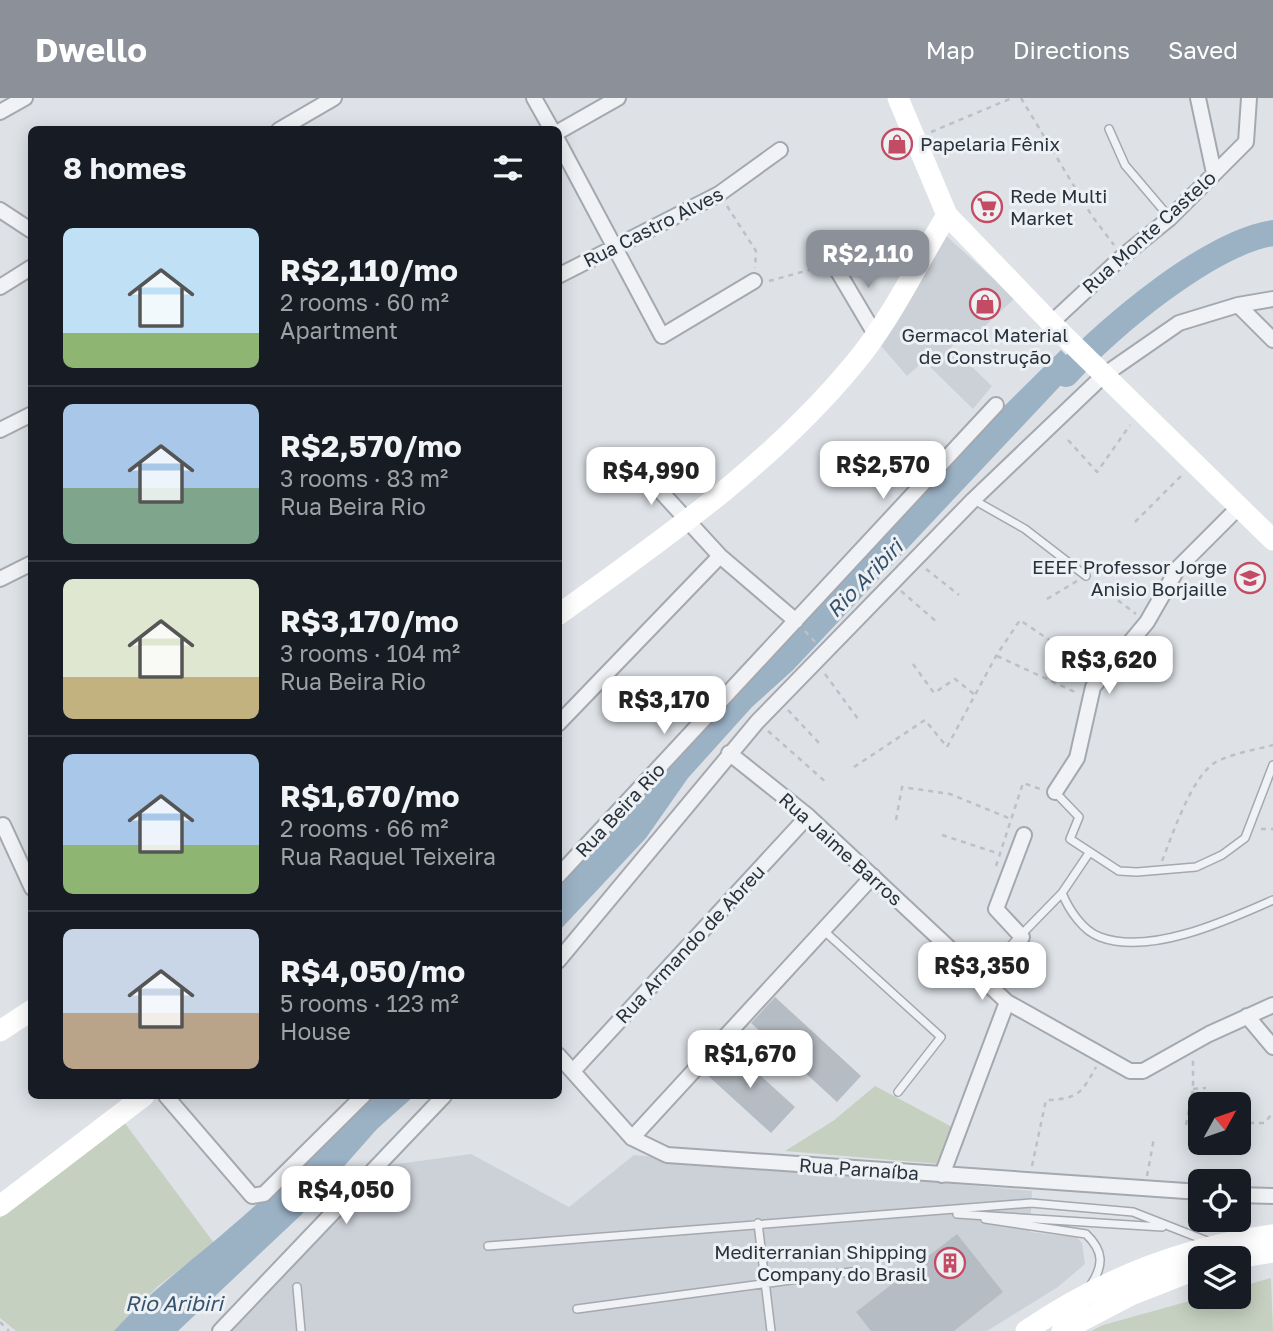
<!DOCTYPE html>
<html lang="en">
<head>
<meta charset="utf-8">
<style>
  :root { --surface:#171b24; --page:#20242c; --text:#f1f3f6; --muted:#9ea1a6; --line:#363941; --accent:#8c9099 }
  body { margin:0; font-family:"Golos Text",sans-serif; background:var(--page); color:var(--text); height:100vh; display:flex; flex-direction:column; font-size:26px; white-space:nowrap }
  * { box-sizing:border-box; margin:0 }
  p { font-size:23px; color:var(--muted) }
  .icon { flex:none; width:38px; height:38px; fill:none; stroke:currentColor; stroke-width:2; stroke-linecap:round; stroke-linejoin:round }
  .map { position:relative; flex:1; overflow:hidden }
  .details { position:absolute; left:28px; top:28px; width:534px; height:973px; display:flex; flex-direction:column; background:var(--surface); border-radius:10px; box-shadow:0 4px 18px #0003 }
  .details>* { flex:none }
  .needle { width:46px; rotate:50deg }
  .fabs { position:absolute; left:1188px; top:994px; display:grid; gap:14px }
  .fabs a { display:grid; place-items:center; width:63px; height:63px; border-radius:10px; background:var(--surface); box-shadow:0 4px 18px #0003; font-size:35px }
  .price { position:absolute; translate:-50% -60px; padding:0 16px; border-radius:14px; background:#fff; color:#222; font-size:23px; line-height:46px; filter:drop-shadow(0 2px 4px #0008) }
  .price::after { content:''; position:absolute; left:50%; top:42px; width:21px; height:16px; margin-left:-10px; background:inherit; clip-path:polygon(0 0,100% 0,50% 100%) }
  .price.on { background:var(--accent); color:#fff }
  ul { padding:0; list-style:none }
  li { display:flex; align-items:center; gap:21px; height:175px; padding:0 35px }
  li+li { border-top:2px solid var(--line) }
  li span { display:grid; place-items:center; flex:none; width:196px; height:140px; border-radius:10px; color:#555 }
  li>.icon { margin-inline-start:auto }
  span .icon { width:84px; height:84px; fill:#fffc; stroke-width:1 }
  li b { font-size:30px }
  h2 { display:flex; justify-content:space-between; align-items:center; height:84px; padding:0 35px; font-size:30px }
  header { display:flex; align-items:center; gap:42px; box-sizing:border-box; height:98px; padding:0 35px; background:var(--accent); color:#fff }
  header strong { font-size:33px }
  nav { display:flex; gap:38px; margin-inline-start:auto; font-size:24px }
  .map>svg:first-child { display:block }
</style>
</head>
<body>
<header>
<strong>Dwello</strong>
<nav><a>Map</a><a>Directions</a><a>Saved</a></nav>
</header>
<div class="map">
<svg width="1273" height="1233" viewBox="0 0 1273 1233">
  <rect width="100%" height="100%" fill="#dee2e7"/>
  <!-- built -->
  <path fill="#ccd1d8" d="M 944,136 L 1015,200 L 971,241 L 966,236 L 951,249 L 992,288 L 973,311 L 924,263 L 907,278 L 875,241 Z
    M 471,1056 L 569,1109 L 634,1057 L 1032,1093 L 1030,1134 L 1077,1139 L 1082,1145 L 1085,1166 L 1058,1189 L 987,1233 L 226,1233 L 390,1067 Z"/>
  <!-- green -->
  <path fill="#c5d0c0" d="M 875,988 L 954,1030 L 940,1066 L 785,1053 L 833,1023 Z
    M 124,1024 L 214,1145 L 157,1189 L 114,1233 L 16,1233 L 0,1220 L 0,1120 Z
    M 1271,1180 L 1273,1233 L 1091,1233 L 1103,1227 L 1204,1199 L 1239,1199 L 1239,1189 Z"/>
  <!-- water -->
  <path fill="#9bb2c5" d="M 1061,252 L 1078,269 L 793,572 L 752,609 L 688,680 L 646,740 L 558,834 L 558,783 L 626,718 L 968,344 Z
    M 368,998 L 414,998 L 377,1031 L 301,1117 L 178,1233 L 114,1233 C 150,1193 193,1162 233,1127 C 281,1086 324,1042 368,998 Z"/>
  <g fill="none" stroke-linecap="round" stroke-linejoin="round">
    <!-- river -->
    <path stroke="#9bb2c5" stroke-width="26" d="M 1066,276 C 1109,229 1209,145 1273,135"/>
  </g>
  <!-- building -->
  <path fill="#b6bcc3" d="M 775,899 L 861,978 L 837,1004 L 751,925 Z
    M 729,949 L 795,1009 L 771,1035 L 705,975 Z
    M 957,1136 L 1003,1194 L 954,1233 L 871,1233 L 856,1214 Z"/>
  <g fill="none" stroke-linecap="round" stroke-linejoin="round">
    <!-- lane casing -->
    <g stroke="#a4a9b0" stroke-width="10">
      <path id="lane" d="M 1109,31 L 1125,67 L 1170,120
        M 974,402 L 1025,431 L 1086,478
        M 1055,694 L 1079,719 L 1070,741 L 1119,773 L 1137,774 L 1196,769 L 1222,757 L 1245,740 L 1273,667
        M 1062,795 C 1069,812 1083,833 1100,839 C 1150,858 1228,822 1273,802
        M 822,831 L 941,939 L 898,994
        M 980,879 L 1062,795 L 1089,755
        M 957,1116 L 1162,1129
        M 985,1121 L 1086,1136 C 1104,1153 1104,1168 1090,1188
        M 758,1125 L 771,1233
        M 488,1148 L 1031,1105 L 1133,1114 L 1207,1143
        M 297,1189 L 301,1233
        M 577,1211 L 858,1173"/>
    </g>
    <!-- street casing -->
    <g stroke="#a4a9b0" stroke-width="18">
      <path id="street" d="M 534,0 L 552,32
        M 1198,0 L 1214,75
        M 0,14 L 25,0
        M 279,32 L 334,0
        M 558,34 L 618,0
        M 558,43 L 662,238 L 754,183
        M 0,112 L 32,133
        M 833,165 L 875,236
        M 558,178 L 719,96 L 780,52
        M 0,189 L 32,169
        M 1238,207 L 1273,242
        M 1051,225 L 1123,158 L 1170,120 L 1246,44 L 1249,0
        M 0,332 L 32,316
        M 642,373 L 720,458 L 796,523
        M 0,481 L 32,465
        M 558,626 L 720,458
        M 729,655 L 808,718 L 1007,904 L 1130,973 L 1143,973 L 1209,936 L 1273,907
        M 1055,694 L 1077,660 L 1093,589 L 1147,524 L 1178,470 L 1239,409
        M 3,727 L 32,790
        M 558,778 L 996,307
        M 1022,839 L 996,811 L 1024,737
        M 558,863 L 757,624 L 973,402 L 1104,277 L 1179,225 L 1238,207 L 1273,201
        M 1247,918 L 1273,949
        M 558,957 L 632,1040 L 667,1057 L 1200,1094
        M 573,973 L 808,718
        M 166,998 L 252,1098 L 264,1096 L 363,998
        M 632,1040 L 873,778
        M 942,1077 L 1007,904
        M 1239,1097 L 1273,1098
        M 220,1233 L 444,998"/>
    </g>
    <!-- path -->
    <path stroke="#bdc0c5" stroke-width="2.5" stroke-dasharray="5 5" stroke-linecap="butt" d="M 1021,0 L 1092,118 L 1114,147
      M 931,34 L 1012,0
      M 727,108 L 756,153 L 755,170
      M 769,183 L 820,169
      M 1068,342 L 1097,374 L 1130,327
      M 1135,424 L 1182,377
      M 926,471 L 959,497
      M 1094,484 L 1136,516
      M 901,493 L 938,525
      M 1047,501 L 1077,483
      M 805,533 L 815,544
      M 997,558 L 1077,595
      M 913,566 L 934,595 L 955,581 L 975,597
      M 825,576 L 858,621
      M 788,612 L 819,645
      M 768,633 L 828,686
      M 854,669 L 925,622 L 947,649 L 996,558 L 1020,522 L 1092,571
      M 896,722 L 902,689 L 950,696 L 1011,721
      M 1261,731 L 1273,731
      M 942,737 L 1000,756
      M 1162,763 C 1172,738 1192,677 1216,664 C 1233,655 1255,652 1273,647
      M 996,768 L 1023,685 L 1043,692
      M 1193,991 L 1206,990
      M 1239,1025 L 1265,1025 L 1273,1014
      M 1186,1027 L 1193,991 L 1193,962
      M 1032,1068 L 1046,1002 C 1078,1001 1081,996 1096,969
      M 1147,1078 L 1154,1040
      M 0,1224 L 9,1233"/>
    <!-- lane -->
    <use href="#lane" stroke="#f1f2f5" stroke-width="7"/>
    <!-- street -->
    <use href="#street" stroke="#f1f2f5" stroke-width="14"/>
    <!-- secondary -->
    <path stroke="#fff" stroke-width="21" d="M 898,0 L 947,117 L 1051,225 L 1273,442
      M 558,517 C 662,442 772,366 854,266 C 891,222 917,166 947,117
      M 0,933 L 32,912
      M 0,1108 L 144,998
      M 1237,1160 L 1273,1154
      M 1026,1233 C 1100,1182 1184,1149 1273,1137
      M 1062,1233 L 1131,1197 L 1200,1170"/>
  </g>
  <!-- icons -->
  <defs>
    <g id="shop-ring" transform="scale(1.575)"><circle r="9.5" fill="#edf1f4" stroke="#c44b64" stroke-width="1.5"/><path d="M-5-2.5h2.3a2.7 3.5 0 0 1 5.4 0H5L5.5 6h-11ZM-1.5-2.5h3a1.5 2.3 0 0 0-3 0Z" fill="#c44b64"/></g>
    <g id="supermarket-ring" transform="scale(1.575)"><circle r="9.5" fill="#edf1f4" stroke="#c44b64" stroke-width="1.5"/><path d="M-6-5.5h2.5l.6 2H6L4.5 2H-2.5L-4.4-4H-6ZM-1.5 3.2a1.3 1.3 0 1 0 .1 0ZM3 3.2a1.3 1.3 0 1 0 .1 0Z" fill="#c44b64"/></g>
    <g id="school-ring" transform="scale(1.575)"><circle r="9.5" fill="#edf1f4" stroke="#c44b64" stroke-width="1.5"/><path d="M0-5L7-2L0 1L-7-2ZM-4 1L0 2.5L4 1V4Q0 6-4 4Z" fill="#c44b64"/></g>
    <g id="building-ring" transform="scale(1.575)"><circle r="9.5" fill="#edf1f4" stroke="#c44b64" stroke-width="1.5"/><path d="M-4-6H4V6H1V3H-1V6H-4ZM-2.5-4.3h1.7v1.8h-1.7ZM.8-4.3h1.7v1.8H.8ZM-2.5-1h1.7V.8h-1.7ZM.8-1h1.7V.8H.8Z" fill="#c44b64"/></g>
  </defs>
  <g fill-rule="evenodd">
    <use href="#shop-ring" x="897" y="46"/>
    <use href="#supermarket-ring" x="987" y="109"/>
    <use href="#shop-ring" x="985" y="206"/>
    <use href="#school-ring" x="1250" y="480"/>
    <use href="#building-ring" x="950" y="1165"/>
  </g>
  <g text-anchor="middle" stroke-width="6" stroke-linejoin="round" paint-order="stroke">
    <!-- poi labels -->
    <g font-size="19" fill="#28313c" stroke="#edf1f4" text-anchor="start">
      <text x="920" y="53">Papelaria Fênix</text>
      <text x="1010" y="105">Rede Multi<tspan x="1010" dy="22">Market</tspan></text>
      <text x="985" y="244" text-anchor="middle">Germacol Material<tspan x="985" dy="22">de Construção</tspan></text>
      <text x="1227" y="476" text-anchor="end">EEEF Professor Jorge<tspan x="1227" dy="22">Anisio Borjaille</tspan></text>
      <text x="927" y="1161" text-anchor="end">Mediterranian Shipping<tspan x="927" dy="22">Company do Brasil</tspan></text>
    </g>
    <!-- street labels -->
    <g font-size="19" fill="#28313c" stroke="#edf1f4">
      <text transform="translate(653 129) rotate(-27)" y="7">Rua Castro Alves</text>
      <text transform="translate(1149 134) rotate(-42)" y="7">Rua Monte Castelo</text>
      <text transform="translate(620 712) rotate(-47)" y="7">Rua Beira Rio</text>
      <text transform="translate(841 751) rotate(42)" y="7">Rua Jaime Barros</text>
      <text transform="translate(690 846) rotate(-47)" y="7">Rua Armando de Abreu</text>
      <text transform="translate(859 1071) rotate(4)" y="7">Rua Parnaíba</text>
    </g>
    <!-- water labels -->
    <g font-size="21" font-style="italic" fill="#36526d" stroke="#edf1f4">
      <text transform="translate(865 481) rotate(-46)" y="7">Rio Aribiri</text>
      <text x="174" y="1213">Rio Aribiri</text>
    </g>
  </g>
</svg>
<div class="fabs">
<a><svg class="needle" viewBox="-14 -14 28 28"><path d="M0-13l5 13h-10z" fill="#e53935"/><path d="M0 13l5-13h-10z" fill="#9ea1a6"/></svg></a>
<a><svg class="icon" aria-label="locate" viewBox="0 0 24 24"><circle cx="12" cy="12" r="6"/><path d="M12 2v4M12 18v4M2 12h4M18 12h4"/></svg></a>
<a><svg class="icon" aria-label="layers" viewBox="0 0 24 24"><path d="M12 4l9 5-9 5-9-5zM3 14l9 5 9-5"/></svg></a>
</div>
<b class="price on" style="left:868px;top:192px">R$2,110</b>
<b class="price" style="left:883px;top:403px">R$2,570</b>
<b class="price" style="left:651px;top:409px">R$4,990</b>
<b class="price" style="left:1109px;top:598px">R$3,620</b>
<b class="price" style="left:664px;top:638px">R$3,170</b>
<b class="price" style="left:982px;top:904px">R$3,350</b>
<b class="price" style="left:750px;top:992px">R$1,670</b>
<b class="price" style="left:346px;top:1128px">R$4,050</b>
<section class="details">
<h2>8 homes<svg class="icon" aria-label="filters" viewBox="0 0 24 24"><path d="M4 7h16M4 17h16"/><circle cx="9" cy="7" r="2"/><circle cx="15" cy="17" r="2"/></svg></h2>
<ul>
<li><span style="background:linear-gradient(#bfe0f5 75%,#8fb573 0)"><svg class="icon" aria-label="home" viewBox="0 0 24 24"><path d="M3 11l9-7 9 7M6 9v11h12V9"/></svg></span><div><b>R$2,110/mo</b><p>2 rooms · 60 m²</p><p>Apartment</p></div></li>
<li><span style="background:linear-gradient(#a9c7e8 60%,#7fa58c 0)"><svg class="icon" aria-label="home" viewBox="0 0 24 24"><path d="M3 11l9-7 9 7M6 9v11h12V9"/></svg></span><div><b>R$2,570/mo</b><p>3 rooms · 83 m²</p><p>Rua Beira Rio</p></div></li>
<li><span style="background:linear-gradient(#dfe7d0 70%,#c2b280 0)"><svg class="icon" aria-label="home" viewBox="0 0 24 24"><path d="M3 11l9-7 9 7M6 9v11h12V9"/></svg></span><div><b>R$3,170/mo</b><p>3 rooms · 104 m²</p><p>Rua Beira Rio</p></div></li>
<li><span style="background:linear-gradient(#a9c7e8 65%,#8fb573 0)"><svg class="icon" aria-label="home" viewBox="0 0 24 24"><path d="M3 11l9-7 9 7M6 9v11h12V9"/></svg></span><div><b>R$1,670/mo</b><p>2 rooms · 66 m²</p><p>Rua Raquel Teixeira</p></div></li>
<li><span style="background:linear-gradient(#c9d6e8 60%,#b9a48a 0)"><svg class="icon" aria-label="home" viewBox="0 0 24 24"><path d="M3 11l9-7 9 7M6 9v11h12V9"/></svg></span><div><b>R$4,050/mo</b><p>5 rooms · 123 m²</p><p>House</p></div></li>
</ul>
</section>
</div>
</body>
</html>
